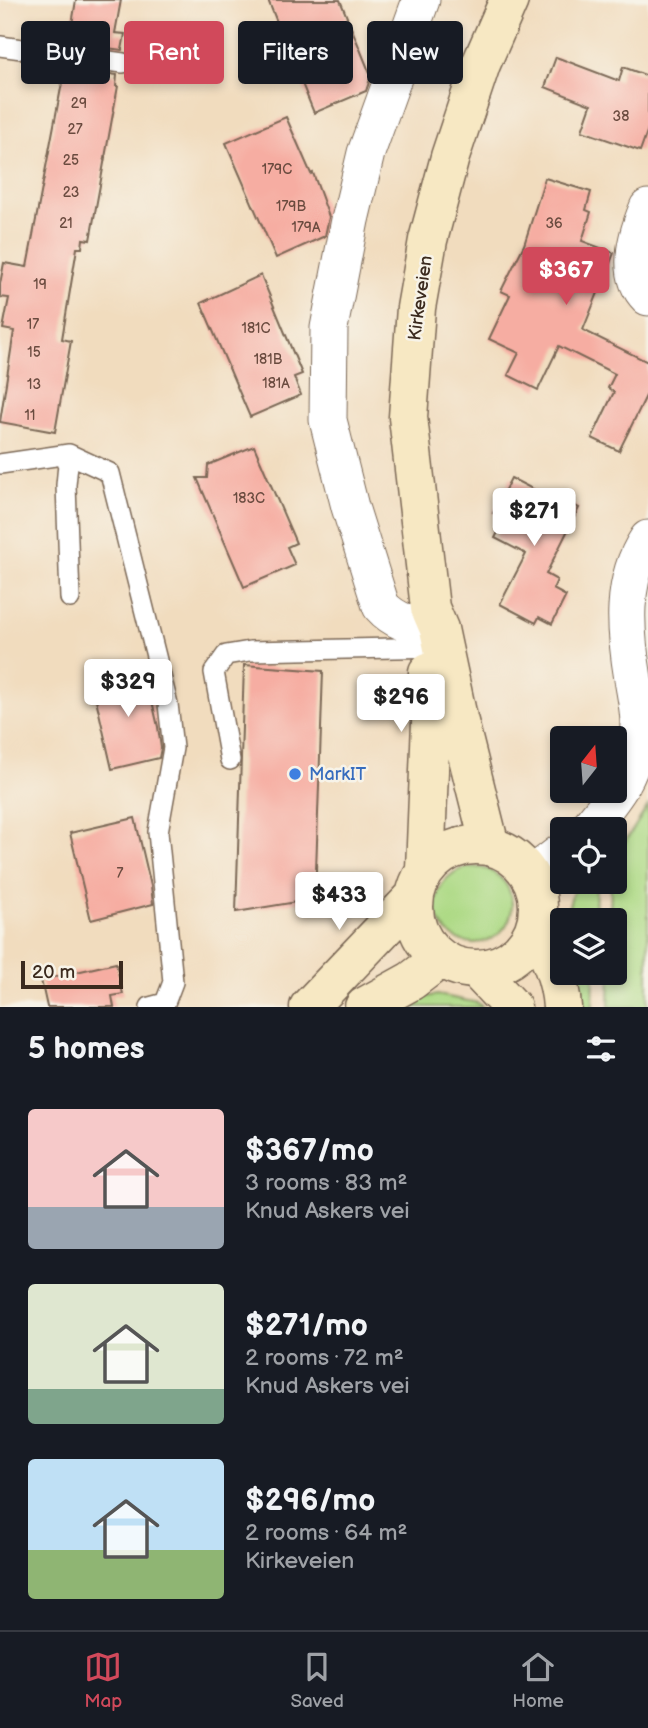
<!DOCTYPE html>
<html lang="en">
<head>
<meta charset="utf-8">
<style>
  :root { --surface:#171b24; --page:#20242c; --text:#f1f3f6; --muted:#9ea1a6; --line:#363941; --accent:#d1495b }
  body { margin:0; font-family:"Balsamiq Sans",sans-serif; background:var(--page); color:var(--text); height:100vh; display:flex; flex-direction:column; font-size:26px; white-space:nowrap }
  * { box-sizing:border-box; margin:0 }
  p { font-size:23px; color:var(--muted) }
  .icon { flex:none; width:38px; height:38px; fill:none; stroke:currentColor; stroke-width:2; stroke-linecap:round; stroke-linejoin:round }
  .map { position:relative; height:1007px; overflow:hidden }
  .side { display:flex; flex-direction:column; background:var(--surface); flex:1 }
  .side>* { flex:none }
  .banner { position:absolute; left:21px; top:21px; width:607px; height:63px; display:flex; gap:14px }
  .needle { width:46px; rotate:17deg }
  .controls { position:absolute; left:550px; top:726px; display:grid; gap:14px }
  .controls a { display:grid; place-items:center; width:77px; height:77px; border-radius:7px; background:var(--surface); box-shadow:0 4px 10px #0003; font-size:35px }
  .scale { position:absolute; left:21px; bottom:18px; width:102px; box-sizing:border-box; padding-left:7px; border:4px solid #3b2a1e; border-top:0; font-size:19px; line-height:24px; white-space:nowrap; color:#3b2a1e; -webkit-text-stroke:5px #f7f3e8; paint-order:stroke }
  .price { position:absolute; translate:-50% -60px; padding:0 16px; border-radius:7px; background:#fff; color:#222; font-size:23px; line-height:46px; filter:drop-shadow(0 2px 4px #0008) }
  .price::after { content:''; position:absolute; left:50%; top:42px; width:21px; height:16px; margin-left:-10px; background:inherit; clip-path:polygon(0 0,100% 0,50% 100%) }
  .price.on { background:var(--accent); color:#fff }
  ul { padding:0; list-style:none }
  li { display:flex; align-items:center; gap:21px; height:175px; padding:0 28px }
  li span { display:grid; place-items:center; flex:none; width:196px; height:140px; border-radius:7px; color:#555 }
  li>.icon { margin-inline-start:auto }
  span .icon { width:84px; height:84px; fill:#fffc; stroke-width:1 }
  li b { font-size:30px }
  h2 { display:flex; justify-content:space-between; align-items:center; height:84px; padding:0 28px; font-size:30px }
  .pill { padding:0 24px; border-radius:7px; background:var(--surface); box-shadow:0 4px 10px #0003; font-size:24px; line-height:63px }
  .pill.on { background:var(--accent); color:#fff }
  .menu { display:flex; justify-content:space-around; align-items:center; height:98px; border-top:2px solid var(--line); background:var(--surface); font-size:19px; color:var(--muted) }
  .menu a { display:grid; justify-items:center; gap:4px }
  .menu .on { color:var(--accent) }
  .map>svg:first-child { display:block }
</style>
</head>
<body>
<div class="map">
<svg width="648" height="1007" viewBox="0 0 648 1007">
  <rect width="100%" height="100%" fill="#f7f3e8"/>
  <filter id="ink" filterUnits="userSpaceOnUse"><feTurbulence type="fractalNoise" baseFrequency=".0143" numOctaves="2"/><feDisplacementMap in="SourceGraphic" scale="14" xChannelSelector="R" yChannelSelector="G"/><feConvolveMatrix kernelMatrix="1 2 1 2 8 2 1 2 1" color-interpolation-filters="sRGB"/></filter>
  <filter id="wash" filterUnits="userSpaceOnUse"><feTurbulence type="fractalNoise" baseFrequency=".00686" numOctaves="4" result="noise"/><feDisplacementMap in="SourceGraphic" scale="28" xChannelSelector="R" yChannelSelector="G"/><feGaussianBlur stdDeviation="1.57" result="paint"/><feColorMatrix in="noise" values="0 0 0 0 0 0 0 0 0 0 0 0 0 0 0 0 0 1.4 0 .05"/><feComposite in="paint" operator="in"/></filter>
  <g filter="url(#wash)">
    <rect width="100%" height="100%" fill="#f1dcbe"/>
    <!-- green -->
    <path fill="#aeda86" stroke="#748252" stroke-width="2" d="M 648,806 L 648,1007 L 609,1007 L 610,973 L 614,973 L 614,920 L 610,920 L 611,882 L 614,882 L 614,859 Z
      M436 905a38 38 0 1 1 76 0a38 38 0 1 1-76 0Z
      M 579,882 L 596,882 L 595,920 L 565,920 L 572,895 Z
      M 570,973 L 594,973 L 593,1007 L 575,1007 Z
      M 438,995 L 478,1003 L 483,1007 L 395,1007 L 418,998 Z"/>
    <g id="blocks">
      <!-- building -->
      <path fill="#f6ada2" d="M 76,0 L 121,0 L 115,33 L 125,34 L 122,50 L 69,43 Z
        M 268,0 L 340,0 L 371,76 L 366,91 L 314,113 Z
        M 556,57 L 619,81 L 623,67 L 648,76 L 648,129 L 640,151 L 582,131 L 591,105 L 545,87 Z
        M 65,67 L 117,75 L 116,86 L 118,86 L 90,240 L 83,239 L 82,248 L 77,248 L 62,339 L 71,341 L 55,432 L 0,422 L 14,331 L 3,329 L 9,298 L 0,297 L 0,284 L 4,263 L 27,267 Z
        M 286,117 L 311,174 L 313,173 L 329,217 L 325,236 L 276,258 L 226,143 Z
        M 545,178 L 591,192 L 586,210 L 591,212 L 582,241 L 614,253 L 583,330 L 648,362 L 648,392 L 619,451 L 592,438 L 614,392 L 608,388 L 615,374 L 559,346 L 538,390 L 508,375 L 519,353 L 489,339 L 510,295 L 501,291 L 524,245 Z
        M 261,275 L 302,374 L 294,377 L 301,395 L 250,417 L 201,303 Z
        M 254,446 L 296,543 L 287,547 L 295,565 L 244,587 L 197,478 L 207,478 L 208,465 Z
        M 511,478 L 548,497 L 550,493 L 579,508 L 546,574 L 557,580 L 553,589 L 566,596 L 552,624 L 539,617 L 536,623 L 500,604 L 526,554 L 495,538 L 505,519 L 493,513 Z
        M 244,665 L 323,671 L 315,899 L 236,912 Z
        M 145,670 L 158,727 L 161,748 L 159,758 L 112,769 L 92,682 Z
        M 135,818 L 151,886 L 153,904 L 91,920 L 70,833 Z
        M 116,963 L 123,994 L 112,996 L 114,1007 L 47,1007 L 41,980 Z"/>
    </g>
  </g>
  <g filter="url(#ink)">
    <use href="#blocks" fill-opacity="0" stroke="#7b6856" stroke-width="2"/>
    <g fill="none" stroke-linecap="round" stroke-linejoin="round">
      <!-- service casing -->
      <g stroke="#7b6856" stroke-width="22">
        <path id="service" d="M 0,46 L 123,63
          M 69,454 L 66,485 L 70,598
          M 0,464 L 69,454 L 110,473 L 168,704 L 173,748 L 158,832 L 173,982 L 165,1003 L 150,1007
          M 230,760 L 214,672 L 226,655 L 250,651 L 443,647"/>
      </g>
      <!-- minor casing -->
      <g stroke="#7b6856" stroke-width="39">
        <path id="minor" d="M 421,0 L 366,153 L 350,220 L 329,328 L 328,420 L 350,507 L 381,606 C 395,622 418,628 439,629
          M 648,208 C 637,234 625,274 648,297
          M 587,830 C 613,798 631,779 638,737 C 641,718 636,698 633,679 C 625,631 620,581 648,539
          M 531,876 L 562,852"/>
      </g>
      <!-- secondary casing -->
      <g stroke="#7b6856" stroke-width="41">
        <path id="secondary" d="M414 907a62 62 0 1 1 124 0a62 62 0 1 1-124 0Z
          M 490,846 L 458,718 L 439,629 L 430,608 L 408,417 L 416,308 L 428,240 L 450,157 L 481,64 L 509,0
          M 425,869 L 431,722 L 428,672
          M 535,928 C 549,955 560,977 562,1007
          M 477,970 L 512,1007
          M 309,1007 L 412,899
          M 364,1007 L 411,981 L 440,959"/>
      </g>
      <!-- service -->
      <use href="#service" stroke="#fff" stroke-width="19"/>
      <!-- minor -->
      <use href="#minor" stroke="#fff" stroke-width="37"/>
      <!-- secondary -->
      <use href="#secondary" stroke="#f7e8c3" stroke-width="38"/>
    </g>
  </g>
  <!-- markers -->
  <circle fill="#3f7fe0" stroke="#f7f3e8" stroke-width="2.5" cx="295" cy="774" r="7"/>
  <g text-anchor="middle" stroke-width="5" stroke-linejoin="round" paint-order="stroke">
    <!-- number labels -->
    <g font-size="14" fill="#6a4b3f">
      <text x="79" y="108">29</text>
      <text x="621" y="121">38</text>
      <text x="75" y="134">27</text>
      <text x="71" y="165">25</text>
      <text x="277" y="174">179C</text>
      <text x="71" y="197">23</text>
      <text x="291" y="211">179B</text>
      <text x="66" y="228">21</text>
      <text x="554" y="228">36</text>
      <text x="306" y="232">179A</text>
      <text x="40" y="289">19</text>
      <text x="33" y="329">17</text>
      <text x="256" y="333">181C</text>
      <text x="34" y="357">15</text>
      <text x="268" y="364">181B</text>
      <text x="276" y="388">181A</text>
      <text x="34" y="389">13</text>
      <text x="30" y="420">11</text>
      <text x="249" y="503">183C</text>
      <text x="120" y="878">7</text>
    </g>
    <!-- street labels -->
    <g font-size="18" fill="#3b2a1e" stroke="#f7f3e8">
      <text transform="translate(420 298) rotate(-82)" y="6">Kirkeveien</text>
    </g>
    <!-- shop labels -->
    <g font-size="18" fill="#366cbe" stroke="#f7f3e8" text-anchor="start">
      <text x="309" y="780">MarkIT</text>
    </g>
  </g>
</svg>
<div class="controls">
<a><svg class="needle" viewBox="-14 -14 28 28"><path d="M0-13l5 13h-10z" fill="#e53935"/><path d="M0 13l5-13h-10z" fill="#9ea1a6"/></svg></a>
<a><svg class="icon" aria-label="locate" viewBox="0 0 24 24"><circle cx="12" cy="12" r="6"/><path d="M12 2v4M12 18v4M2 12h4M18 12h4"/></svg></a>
<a><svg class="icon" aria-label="layers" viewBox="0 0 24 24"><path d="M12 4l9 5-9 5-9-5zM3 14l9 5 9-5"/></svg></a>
</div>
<div class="scale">20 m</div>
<b class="price on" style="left:566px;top:307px">$367</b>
<b class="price" style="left:534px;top:548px">$271</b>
<b class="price" style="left:128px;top:719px">$329</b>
<b class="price" style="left:401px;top:734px">$296</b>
<b class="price" style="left:339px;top:932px">$433</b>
<div class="banner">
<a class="pill">Buy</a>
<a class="pill on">Rent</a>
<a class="pill">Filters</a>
<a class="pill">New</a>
</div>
</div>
<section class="side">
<h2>5 homes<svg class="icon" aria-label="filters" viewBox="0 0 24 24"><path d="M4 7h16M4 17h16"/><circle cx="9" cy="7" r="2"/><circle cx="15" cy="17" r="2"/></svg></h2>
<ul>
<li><span style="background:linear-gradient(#f6c9c9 70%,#9aa5b1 0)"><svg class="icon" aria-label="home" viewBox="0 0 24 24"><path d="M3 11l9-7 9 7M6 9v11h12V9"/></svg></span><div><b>$367/mo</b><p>3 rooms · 83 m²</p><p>Knud Askers vei</p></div></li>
<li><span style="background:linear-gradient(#dfe7d0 75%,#7fa58c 0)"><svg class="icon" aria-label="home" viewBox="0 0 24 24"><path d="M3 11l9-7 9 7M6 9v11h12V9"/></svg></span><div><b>$271/mo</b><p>2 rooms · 72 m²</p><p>Knud Askers vei</p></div></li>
<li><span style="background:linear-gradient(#bfe0f5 65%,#8fb573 0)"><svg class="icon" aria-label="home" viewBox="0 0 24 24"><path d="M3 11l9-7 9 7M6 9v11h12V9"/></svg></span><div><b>$296/mo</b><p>2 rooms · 64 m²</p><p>Kirkeveien</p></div></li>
</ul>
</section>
<nav class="menu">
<a class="on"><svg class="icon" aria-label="map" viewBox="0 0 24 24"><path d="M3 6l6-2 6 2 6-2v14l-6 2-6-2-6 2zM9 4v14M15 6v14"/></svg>Map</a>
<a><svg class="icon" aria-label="saved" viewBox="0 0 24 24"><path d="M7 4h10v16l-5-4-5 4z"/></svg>Saved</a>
<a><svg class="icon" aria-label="home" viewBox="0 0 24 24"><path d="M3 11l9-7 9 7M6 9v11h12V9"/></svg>Home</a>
</nav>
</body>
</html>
